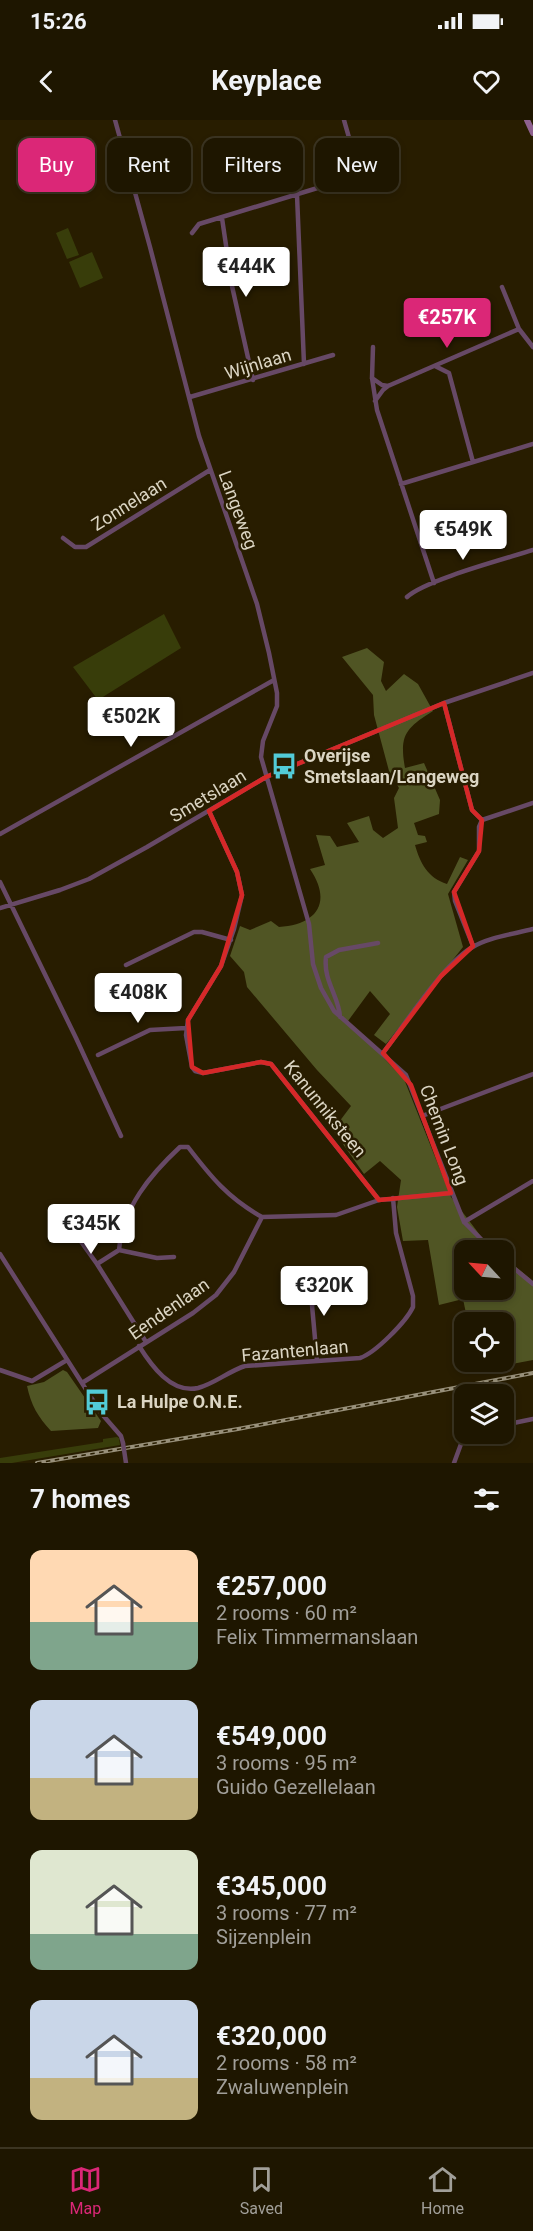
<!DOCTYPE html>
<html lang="en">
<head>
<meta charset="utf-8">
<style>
  :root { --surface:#1e1600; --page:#261f0a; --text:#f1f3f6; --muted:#a19f99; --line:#3c3522; --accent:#db2777 }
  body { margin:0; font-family:Roboto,sans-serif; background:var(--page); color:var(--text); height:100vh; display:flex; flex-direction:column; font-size:22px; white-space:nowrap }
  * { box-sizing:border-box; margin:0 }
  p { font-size:20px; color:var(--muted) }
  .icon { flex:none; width:33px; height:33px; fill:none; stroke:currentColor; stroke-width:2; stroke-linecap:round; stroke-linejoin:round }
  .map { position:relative; height:1343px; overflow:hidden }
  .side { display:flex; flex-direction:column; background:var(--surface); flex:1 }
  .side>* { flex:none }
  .banner { position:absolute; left:18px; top:18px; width:498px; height:54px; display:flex; gap:12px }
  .needle { width:39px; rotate:296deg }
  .tools { position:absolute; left:454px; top:1120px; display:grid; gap:12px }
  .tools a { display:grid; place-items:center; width:60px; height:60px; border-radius:12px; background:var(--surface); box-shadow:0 3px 9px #0003,0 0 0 2px var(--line); font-size:30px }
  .price { position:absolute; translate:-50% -51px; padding:0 14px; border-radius:6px; background:#fff; color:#222; font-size:20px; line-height:39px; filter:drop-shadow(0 2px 3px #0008) }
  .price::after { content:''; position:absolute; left:50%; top:36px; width:18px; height:14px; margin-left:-9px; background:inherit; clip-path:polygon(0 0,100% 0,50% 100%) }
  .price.selected { background:var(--accent); color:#fff }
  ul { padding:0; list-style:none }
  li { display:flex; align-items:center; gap:18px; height:150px; padding:0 30px }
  li span { display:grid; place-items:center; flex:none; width:168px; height:120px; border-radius:12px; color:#555 }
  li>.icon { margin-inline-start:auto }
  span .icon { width:72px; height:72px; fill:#fffc; stroke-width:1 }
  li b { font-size:26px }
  h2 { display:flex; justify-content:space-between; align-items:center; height:72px; padding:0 30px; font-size:26px }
  .chip { padding:0 21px; border-radius:12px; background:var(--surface); box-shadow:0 3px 9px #0003,0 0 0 2px var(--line); font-size:21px; line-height:54px }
  .chip.selected { background:var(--accent); color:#fff }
  .status { display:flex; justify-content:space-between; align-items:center; height:42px; padding:0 30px; background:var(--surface); direction:ltr }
  .status svg { height:16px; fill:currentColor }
  header { display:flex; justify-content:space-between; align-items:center; height:78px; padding:0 30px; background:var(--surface); font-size:27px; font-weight:700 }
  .menu { display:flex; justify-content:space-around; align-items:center; height:84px; border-top:2px solid var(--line); background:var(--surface); font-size:16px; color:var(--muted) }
  .menu a { display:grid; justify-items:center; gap:3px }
  .menu .selected { color:var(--accent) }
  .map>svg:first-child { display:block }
</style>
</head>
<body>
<div class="status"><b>15:26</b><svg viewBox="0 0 49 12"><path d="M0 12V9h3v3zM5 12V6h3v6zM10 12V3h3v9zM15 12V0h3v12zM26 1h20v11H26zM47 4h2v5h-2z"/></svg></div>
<header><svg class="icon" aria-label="back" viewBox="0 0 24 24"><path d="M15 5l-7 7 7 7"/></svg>Keyplace<svg class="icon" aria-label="heart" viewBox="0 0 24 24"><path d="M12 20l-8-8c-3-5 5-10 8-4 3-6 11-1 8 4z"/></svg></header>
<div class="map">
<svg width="533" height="1343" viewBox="0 0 533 1343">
  <rect width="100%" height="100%" fill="#281d00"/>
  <!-- green -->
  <path fill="#383d0a" d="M 68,108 L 79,135 L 67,139 L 56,113 Z
    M 92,132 L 103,158 L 80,168 L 69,142 Z
    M 164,494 L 181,528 L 98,580 L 73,547 Z
    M 117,1317 L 119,1318 L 120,1325 L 12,1343 L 0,1343 L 0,1338 L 103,1322 L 103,1319 Z"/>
  <!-- forest -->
  <path fill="#505524" d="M 367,528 L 384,542 L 381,561 L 386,571 L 404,554 L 418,564 L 433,591 C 406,608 399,615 405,648 L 424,643 L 440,680 L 439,694 L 414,703 L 418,715 L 425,716 L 427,722 L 415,725 C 420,743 428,758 447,764 L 460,737 L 468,740 L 448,774 L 463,827 L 386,924 L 374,915 L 390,894 L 370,871 L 348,901 L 404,959 L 451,1077 L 483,1119 L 497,1131 L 465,1131 L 465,1170 L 504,1170 L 504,1137 L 533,1161 L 533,1240 L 476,1251 L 475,1242 L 504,1242 L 504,1203 L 468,1203 L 463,1179 L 439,1185 L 428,1120 L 403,1121 L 397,1087 L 401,1060 L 380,1041 L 364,1054 L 333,1010 L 351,986 L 317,950 L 247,867 L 244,852 L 230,836 L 240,806 L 250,810 L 271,801 L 279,807 C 316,805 333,783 310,749 L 325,745 L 316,715 L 330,716 L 337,727 L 359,722 L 347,703 L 369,696 L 373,710 L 383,718 L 398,708 L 394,678 L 399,668 L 389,651 L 374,595 L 373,575 L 342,537 Z
    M 63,1250 L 67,1252 L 101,1301 L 98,1308 L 51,1311 C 38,1297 31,1285 27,1266 L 44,1262 Z"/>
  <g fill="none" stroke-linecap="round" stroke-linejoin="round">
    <!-- minor -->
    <path stroke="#674966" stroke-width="4.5" d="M 115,0 L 150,127 L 199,316 L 257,484 L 269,533 L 277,573 L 277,586 L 263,621 L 261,637 L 309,804 L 313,844 L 321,868 L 334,891 L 406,955 L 464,1102 L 493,1131
      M 297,75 L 304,244
      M 222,98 L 232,166 L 253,260
      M 192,113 L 199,104 L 347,59 C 361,47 348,16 344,0
      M 502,167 L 519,209 L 533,227
      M 373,227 L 372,258 L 377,290 L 434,463
      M 435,246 L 449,253 L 473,342
      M 372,258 L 382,265 L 388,266 L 519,209
      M 190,277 L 333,235
      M 375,281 L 383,270 L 388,266
      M 401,364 L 533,324
      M 63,418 L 75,427 L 86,427 L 210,350
      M 407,477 C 425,460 505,439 533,430
      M 444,583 L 472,690 L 482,700 L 479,707 L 479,731 L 454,772 L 455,781 L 473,826
      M 209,691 L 237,752 L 242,775 L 234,809 L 221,846 L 188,900 L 186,915 L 192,947 L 195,951 L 203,953 L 261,942 L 271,944 L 379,1080
      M 482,700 L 533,683
      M 0,714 L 274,560
      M 0,762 L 76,918 L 121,1016
      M 0,788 L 60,770 L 89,759 L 147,727 L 266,657 L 444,583 L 533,553
      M 126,845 L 194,812 L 202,812 L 231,820
      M 340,897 C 339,876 323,861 326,837 L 339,830 L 378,823
      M 383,933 C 405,904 442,846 471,828 C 488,817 514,814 533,809
      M 98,935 L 150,910 L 186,908
      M 422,996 L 533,954
      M 464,1102 L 533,1061
      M 77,1116 L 97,1144
      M 119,1130 L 157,1138 L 174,1137
      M 0,1134 L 101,1293 L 121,1316 L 123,1323
      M 504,1140 L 533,1164
      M 146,1222 L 97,1144 L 119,1130 C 123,1087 150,1055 180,1027 L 188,1027 C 211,1057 228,1078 262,1097
      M 139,1226 C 151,1245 171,1274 198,1268 C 214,1264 229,1251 245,1246 L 360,1238 C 375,1233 406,1202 413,1187 L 413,1176 L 396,1113 L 393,1078
      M 317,1241 L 312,1185 L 337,1155
      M 0,1250 L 32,1261 L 67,1240
      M 82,1263 L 193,1193 L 216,1175 L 234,1152 L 262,1097 L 336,1095 L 379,1080 L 451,1073
      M 504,1305 L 533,1299
      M 454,1343 L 461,1324 L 472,1314"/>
    <!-- secondary -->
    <path stroke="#8f618f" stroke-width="6" d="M 527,0 L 533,13"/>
    <!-- rail casing -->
    <g stroke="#98907a" stroke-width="4">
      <path id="rail" d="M 37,1343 L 238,1309 L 533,1253"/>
    </g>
    <!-- rail -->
    <use href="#rail" stroke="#281d00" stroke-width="1.5" stroke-dasharray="4.5" stroke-linecap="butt"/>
    <!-- minor-bridge -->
    <path stroke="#674966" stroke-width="4.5" d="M 123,1323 L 126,1343"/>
  </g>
  <!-- marked area -->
  <path fill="none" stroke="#d62828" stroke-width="4.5" stroke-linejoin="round" d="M 444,583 L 472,690 L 482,700 L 479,731 L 454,772 L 473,826 L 441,856 L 383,933 L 411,965 L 451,1073 L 379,1080 L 271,944 L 261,942 L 203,953 L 192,947 L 188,900 L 221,846 L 242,775 L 237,752 L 209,691 L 266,657 Z"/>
  <!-- icons -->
  <defs>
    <g id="bus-bare" transform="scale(2.07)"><path d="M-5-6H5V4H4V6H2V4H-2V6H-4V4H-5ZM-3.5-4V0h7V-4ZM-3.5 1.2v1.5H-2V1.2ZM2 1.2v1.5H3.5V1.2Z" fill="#52cbd7" stroke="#281d00" stroke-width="2.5" paint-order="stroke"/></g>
  </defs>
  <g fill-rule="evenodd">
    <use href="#bus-bare" x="284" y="646"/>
    <use href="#bus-bare" x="97" y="1282"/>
  </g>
  <g text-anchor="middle" stroke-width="5" stroke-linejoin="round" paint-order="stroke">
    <!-- street labels -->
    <g font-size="18" fill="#dbd5c3" stroke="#281d00">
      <text transform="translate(258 244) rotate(-17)" y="6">Wijnlaan</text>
      <text transform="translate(129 384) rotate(-32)" y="6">Zonnelaan</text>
      <text transform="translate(238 390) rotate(70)" y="6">Langeweg</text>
      <text transform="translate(208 676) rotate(-31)" y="6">Smetslaan</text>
      <text transform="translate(325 989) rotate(51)" y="6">Kanunniksteen</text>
      <text transform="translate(444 1015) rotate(69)" y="6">Chemin Long</text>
      <text transform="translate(169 1189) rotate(-35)" y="6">Eendenlaan</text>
      <text transform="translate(295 1231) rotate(-5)" y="6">Fazantenlaan</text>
    </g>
    <!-- poi labels -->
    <g font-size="18" font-weight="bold" fill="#dbd5c3" stroke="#281d00" text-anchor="start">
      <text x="304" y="642">Overijse<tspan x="304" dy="21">Smetslaan/Langeweg</tspan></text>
      <text x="117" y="1288">La Hulpe O.N.E.</text>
    </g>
  </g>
</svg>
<div class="tools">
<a><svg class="needle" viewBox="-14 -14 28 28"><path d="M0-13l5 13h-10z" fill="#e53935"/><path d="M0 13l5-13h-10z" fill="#a19f99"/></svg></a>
<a><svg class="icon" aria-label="locate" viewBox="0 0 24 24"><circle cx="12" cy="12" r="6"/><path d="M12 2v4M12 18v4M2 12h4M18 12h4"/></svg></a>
<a><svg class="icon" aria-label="layers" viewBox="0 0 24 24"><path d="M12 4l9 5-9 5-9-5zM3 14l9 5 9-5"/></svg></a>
</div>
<b class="price" style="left:246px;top:178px">€444K</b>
<b class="price selected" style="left:447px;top:229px">€257K</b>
<b class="price" style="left:463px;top:441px">€549K</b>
<b class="price" style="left:131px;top:628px">€502K</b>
<b class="price" style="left:138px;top:904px">€408K</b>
<b class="price" style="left:91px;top:1135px">€345K</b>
<b class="price" style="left:324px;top:1197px">€320K</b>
<div class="banner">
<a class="chip selected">Buy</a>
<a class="chip">Rent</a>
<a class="chip">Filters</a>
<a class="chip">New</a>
</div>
</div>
<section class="side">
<h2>7 homes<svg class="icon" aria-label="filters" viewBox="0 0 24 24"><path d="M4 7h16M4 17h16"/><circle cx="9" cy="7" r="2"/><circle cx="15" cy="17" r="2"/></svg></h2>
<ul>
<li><span style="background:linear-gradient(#ffd9b3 60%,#7fa58c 0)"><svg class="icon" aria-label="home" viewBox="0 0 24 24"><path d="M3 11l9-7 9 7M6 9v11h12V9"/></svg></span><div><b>€257,000</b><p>2 rooms · 60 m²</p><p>Felix Timmermanslaan</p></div></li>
<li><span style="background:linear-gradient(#c9d6e8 65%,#c2b280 0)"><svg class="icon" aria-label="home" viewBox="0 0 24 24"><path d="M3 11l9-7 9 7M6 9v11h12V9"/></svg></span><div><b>€549,000</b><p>3 rooms · 95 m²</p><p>Guido Gezellelaan</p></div></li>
<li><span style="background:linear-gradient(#dfe7d0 70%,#7fa58c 0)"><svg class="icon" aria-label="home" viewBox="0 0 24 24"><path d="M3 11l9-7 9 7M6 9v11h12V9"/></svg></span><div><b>€345,000</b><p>3 rooms · 77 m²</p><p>Sijzenplein</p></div></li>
<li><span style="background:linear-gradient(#c9d6e8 65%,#c2b280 0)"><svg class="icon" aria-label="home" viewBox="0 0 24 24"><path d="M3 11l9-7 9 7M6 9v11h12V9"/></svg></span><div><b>€320,000</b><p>2 rooms · 58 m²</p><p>Zwaluwenplein</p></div></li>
</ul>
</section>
<nav class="menu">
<a class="selected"><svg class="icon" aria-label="map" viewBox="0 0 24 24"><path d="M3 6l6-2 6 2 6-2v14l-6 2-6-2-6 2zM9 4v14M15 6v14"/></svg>Map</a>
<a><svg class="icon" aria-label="saved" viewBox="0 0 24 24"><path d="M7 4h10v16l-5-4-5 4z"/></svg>Saved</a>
<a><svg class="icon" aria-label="home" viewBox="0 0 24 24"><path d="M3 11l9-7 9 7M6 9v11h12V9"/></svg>Home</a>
</nav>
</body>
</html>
